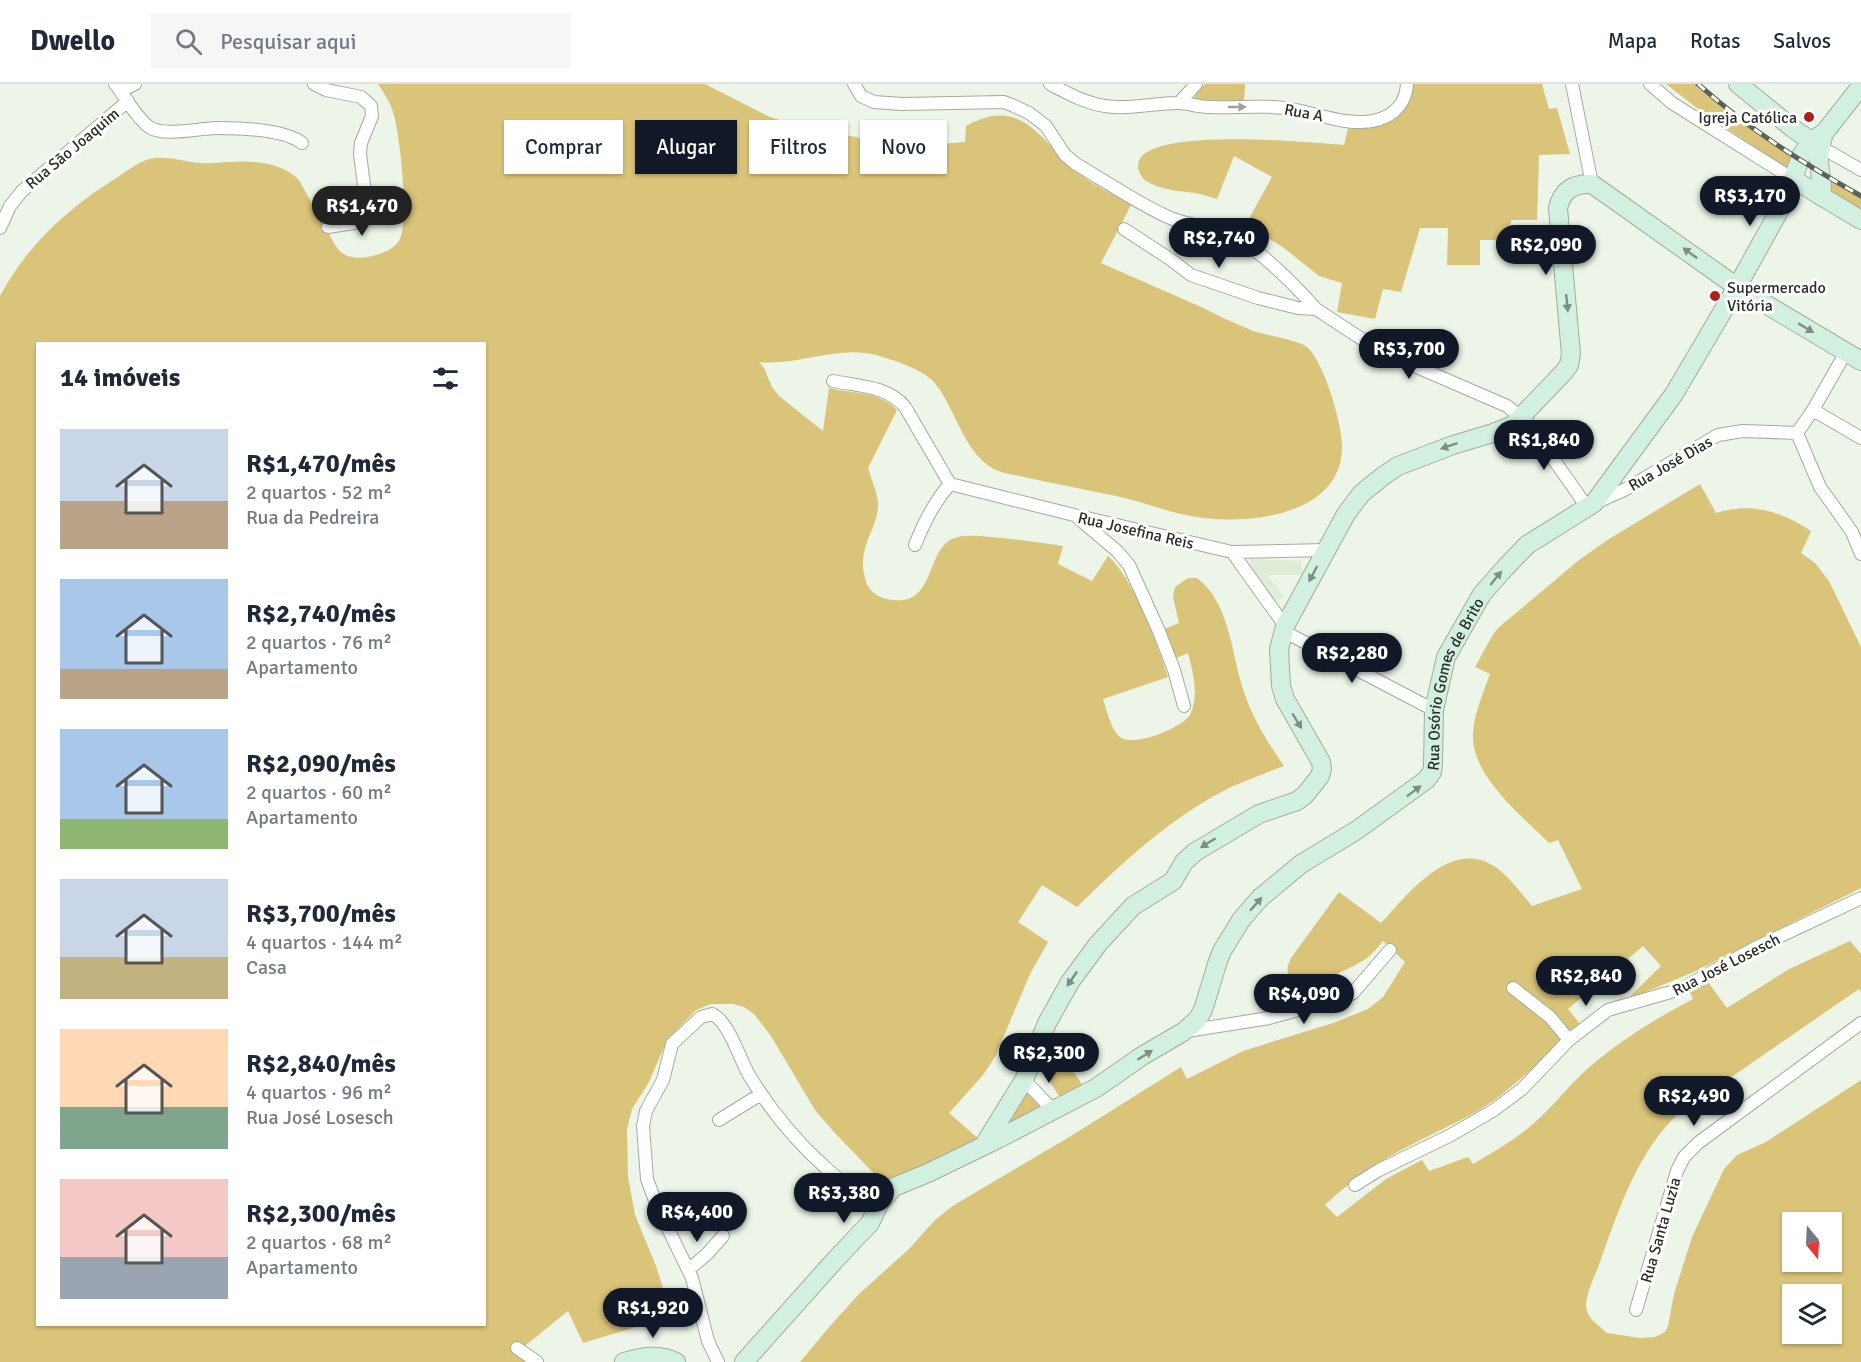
<!DOCTYPE html>
<html lang="pt">
<head>
<meta charset="utf-8">
<style>
  :root { --surface:#fff; --page:#f6f6f7; --text:#1f2937; --muted:#747a83; --line:#e0e1e3; --accent:#111827 }
  body { margin:0; font-family:Signika,sans-serif; background:var(--page); color:var(--text); height:100vh; display:flex; flex-direction:column; font-size:22px; white-space:nowrap }
  * { box-sizing:border-box; margin:0 }
  p { font-size:20px; color:var(--muted) }
  .icon { flex:none; width:33px; height:33px; fill:none; stroke:currentColor; stroke-width:2; stroke-linecap:round; stroke-linejoin:round }
  .map { position:relative; flex:1; overflow:hidden }
  .side { position:absolute; left:36px; top:258px; width:450px; height:984px; display:flex; flex-direction:column; background:var(--surface); border-radius:0px; box-shadow:0 2px 4px #0004 }
  .side>* { flex:none }
  .top-card { position:absolute; left:504px; top:36px; width:570px; height:54px; display:flex; gap:12px }
  .needle { width:39px; rotate:162deg }
  .tools { position:absolute; left:1782px; top:1128px; display:grid; gap:12px }
  .tools a { display:grid; place-items:center; width:60px; height:60px; border-radius:0px; background:var(--surface); box-shadow:0 2px 4px #0004; font-size:30px }
  .price { position:absolute; translate:-50% -51px; padding:0 14px; border-radius:21px; background:var(--accent); color:#fff; font-size:20px; line-height:39px; filter:drop-shadow(0 2px 3px #0008) }
  .price::after { content:''; position:absolute; left:50%; top:36px; width:18px; height:14px; margin-left:-9px; background:inherit; clip-path:polygon(0 0,100% 0,50% 100%) }
  .price.current { background:#222; color:#fff }
  ul { padding:0; list-style:none }
  li { display:flex; align-items:center; gap:18px; height:150px; padding:0 24px }
  li span { display:grid; place-items:center; flex:none; width:168px; height:120px; border-radius:0px; color:#555 }
  li>.icon { margin-inline-start:auto }
  span .icon { width:72px; height:72px; fill:#fffc; stroke-width:1 }
  li b { font-size:26px }
  h2 { display:flex; justify-content:space-between; align-items:center; height:72px; padding:0 24px; font-size:26px }
  .tag { padding:0 21px; border-radius:0px; background:var(--surface); box-shadow:0 2px 4px #0004; font-size:21px; line-height:54px }
  .tag.current { background:var(--accent); color:#fff }
  header { display:flex; align-items:center; gap:36px; box-sizing:border-box; height:84px; padding:0 30px; background:var(--surface); border-bottom:2px solid var(--line) }
  header strong { font-size:28px }
  nav { display:flex; gap:33px; margin-inline-start:auto; font-size:21px }
  .search { width:420px; height:54px; background:var(--page); display:flex; align-items:center; gap:15px; box-sizing:border-box; padding:0 21px; border-radius:0px; color:var(--muted); font-size:22px }
  .map>svg:first-child { display:block }
</style>
</head>
<body>
<header>
<strong>Dwello</strong>
<div class="search"><svg class="icon" aria-label="search" viewBox="0 0 24 24"><circle cx="10" cy="10" r="6"/><path d="M15 15l6 6"/></svg>Pesquisar aqui</div>
<nav><a>Mapa</a><a>Rotas</a><a>Salvos</a></nav>
</header>
<div class="map">
<svg width="1861" height="1278" viewBox="0 0 1861 1278">
  <rect width="100%" height="100%" fill="#ecf5e7"/>
  <!-- built -->
  <path fill="#dfedd8" d="M 1251,475 L 1301,477 L 1302,491 L 1267,491 L 1284,513 L 1273,518 L 1250,487 Z"/>
  <!-- green -->
  <path fill="#dac47a" fill-rule="evenodd" d="M 378,0 L 705,0 L 770,33 L 800,42 L 891,60 L 927,61 L 965,58 L 966,42 C 1022,11 1040,56 1076,87 C 1091,100 1114,111 1131,121 L 1101,179 C 1134,194 1168,208 1201,223 C 1217,231 1234,239 1251,246 C 1263,251 1299,256 1307,263 C 1324,278 1341,337 1342,360 C 1344,432 1249,441 1196,433 C 1171,429 1146,419 1121,413 C 1081,405 1041,397 1001,388 C 964,375 957,325 934,298 C 922,285 893,276 876,271 C 838,261 798,282 759,278 L 764,284 L 772,303 L 779,312 L 823,347 L 829,304 C 852,310 880,307 897,326 L 868,384 C 871,395 877,407 878,419 C 879,444 856,463 865,494 C 867,505 876,513 887,515 C 939,527 923,460 958,453 C 968,451 980,452 990,453 C 1015,455 1038,458 1063,462 L 1058,480 L 1092,497 L 1108,472 C 1132,492 1158,561 1168,593 L 1103,615 C 1106,625 1112,647 1120,653 C 1134,664 1185,643 1191,629 C 1199,609 1193,589 1188,569 L 1174,575 L 1162,546 L 1179,539 L 1173,513 L 1175,503 L 1188,494 L 1197,494 C 1231,520 1231,571 1244,608 C 1253,635 1268,659 1284,682 C 1267,688 1250,695 1233,702 C 1173,731 1124,777 1077,823 L 1042,801 L 1018,838 L 1048,858 L 1030,890 L 995,973 L 983,991 L 949,1029 L 980,1056 L 886,1102 L 833,1047 L 815,1026 L 771,952 L 754,930 L 744,923 L 733,920 L 711,920 L 696,926 L 667,956 L 649,998 L 632,1025 L 627,1045 L 628,1093 L 635,1131 L 656,1182 L 672,1232 L 583,1259 L 568,1227 L 516,1269 L 528,1278 L 0,1278 L 0,212 C 27,161 69,123 118,93 C 128,86 141,76 154,74 C 173,72 193,81 213,79 C 242,77 277,74 299,96 L 335,161 C 343,173 352,175 367,173 C 378,171 392,167 399,157 C 410,139 400,50 393,28 C 390,18 384,9 378,0 ZM 38,260 L 484,260 L 484,1240 L 38,1240 Z
    M 1205,0 L 1245,0 L 1244,19 L 1193,17 L 1196,10 Z
    M 1411,0 L 1542,0 L 1549,25 L 1557,24 L 1570,70 L 1539,71 L 1537,136 L 1511,136 L 1510,156 L 1480,156 L 1480,181 L 1447,181 L 1448,144 L 1420,144 L 1401,208 L 1383,205 L 1375,235 L 1337,228 L 1342,199 L 1319,192 L 1284,164 L 1246,140 L 1272,93 L 1234,72 L 1217,115 C 1210,113 1202,110 1195,109 C 1178,107 1161,106 1146,97 C 1141,93 1138,87 1138,81 C 1140,41 1315,59 1344,61 L 1349,41 L 1408,20 L 1411,12 Z
    M 1666,0 L 1695,0 L 1725,26 L 1792,73 L 1787,84 L 1702,28 Z
    M 1824,93 L 1861,113 L 1861,127 L 1834,110 Z
    M 1700,400 L 1716,429 C 1751,418 1781,427 1811,447 L 1801,469 L 1815,479 L 1829,497 L 1861,563 L 1861,804 L 1694,888 L 1626,916 L 1661,882 L 1643,862 L 1568,925 L 1581,941 L 1570,950 L 1545,923 L 1513,898 L 1508,905 L 1545,935 L 1565,954 C 1537,979 1513,1005 1481,1025 C 1447,1045 1409,1059 1376,1081 C 1357,1093 1341,1106 1325,1121 L 1337,1133 L 1386,1095 L 1422,1076 L 1429,1087 L 1468,1073 L 1473,1080 C 1495,1067 1516,1055 1534,1039 C 1555,1021 1571,998 1593,980 C 1623,955 1658,933 1693,915 L 1690,908 L 1708,898 L 1727,924 L 1789,885 L 1850,857 L 1861,870 L 1861,908 L 1859,905 L 1679,1029 C 1637,1068 1619,1125 1600,1178 C 1595,1192 1587,1206 1586,1221 L 1587,1228 L 1592,1236 L 1607,1249 L 1640,1254 L 1655,1253 L 1665,1248 L 1668,1242 L 1674,1210 L 1692,1153 L 1724,1085 L 1737,1071 L 1766,1058 L 1861,996 L 1861,1278 L 800,1278 L 830,1242 L 859,1210 L 909,1165 L 934,1137 L 951,1123 L 1071,1052 L 1181,983 L 1187,995 L 1243,967 L 1336,938 L 1368,925 L 1383,913 L 1405,878 L 1383,857 C 1378,863 1373,869 1367,874 C 1354,883 1300,911 1289,892 C 1286,886 1288,880 1291,874 L 1339,808 L 1381,839 C 1408,810 1450,754 1494,782 C 1509,792 1520,808 1532,822 L 1582,805 L 1558,756 L 1549,759 C 1522,732 1473,693 1473,653 C 1473,631 1483,610 1490,590 L 1475,583 L 1492,552 L 1498,544 L 1579,476 L 1609,455 ZM 1792,1138 L 1832,1138 L 1832,1178 L 1792,1178 ZM 1792,1210 L 1832,1210 L 1832,1250 L 1792,1250 Z
    M 1063,971 L 1083,1002 L 1060,1014 L 1042,984 Z
    M 1024,998 L 1050,1025 L 1006,1047 L 1000,1039 Z"/>
  <g fill="none" stroke-linecap="round" stroke-linejoin="round">
    <!-- street casing -->
    <g stroke="#a3ab9f" stroke-width="14">
      <path id="street" d="M 115,0 C 126,14 136,33 149,43 C 163,53 200,44 217,44 C 240,44 284,45 302,59
        M 314,0 L 326,6 L 361,13 L 371,22 L 372,32 L 361,59 L 360,70 L 368,133 L 360,138 L 328,143
        M 854,0 L 861,12 L 874,18 L 902,20 L 1004,18 L 1014,22 L 1029,29 L 1046,42 L 1065,71 L 1076,80 C 1105,97 1137,119 1168,133 C 1186,141 1206,142 1225,149 C 1254,159 1296,202 1316,225
        M 1050,0 C 1067,9 1085,19 1105,22 C 1129,26 1153,19 1178,19 C 1188,19 1199,23 1209,23 C 1238,24 1268,20 1296,26 C 1322,31 1351,43 1377,36 C 1395,31 1406,18 1407,0
        M 1572,0 L 1592,100
        M 1650,0 L 1672,19 L 1793,95
        M 121,7 L 135,0
        M 1179,19 L 1196,0
        M 1819,62 L 1861,86
        M 0,144 L 10,122 L 22,107 L 128,17
        M 1124,145 L 1170,175 L 1191,191 L 1258,214 L 1298,224 L 1316,225 L 1380,267 L 1507,322 L 1528,339 L 1587,423
        M 833,297 C 858,302 888,302 905,323 L 950,400 L 1074,431 L 1232,468 L 1326,466
        M 1813,326 L 1861,354
        M 1797,349 L 1820,403 L 1852,448 L 1861,470
        M 1797,349 L 1813,326 L 1846,268
        M 1595,419 L 1626,405 L 1718,351 L 1743,347 L 1797,349
        M 1078,434 L 1117,467 L 1129,481 L 1158,545 L 1174,586 L 1184,622
        M 915,461 C 924,438 934,418 950,400
        M 1232,468 L 1285,542
        M 1283,547 L 1434,626
        M 1513,904 L 1550,933 L 1569,956
        M 1187,947 L 1269,934 L 1345,913 L 1353,909 L 1390,866
        M 1024,996 L 1053,1026
        M 719,1036 L 761,1010
        M 1355,1101 L 1379,1086 L 1451,1051 L 1494,1026 L 1522,1005 L 1569,956 L 1608,926 L 1681,905 L 1753,865 L 1861,814
        M 688,1186 L 707,1170 L 723,1152
        M 1636,1226 L 1677,1087 L 1684,1073 L 1698,1059 L 1861,939
        M 517,1264 L 537,1278
        M 718,1278 L 708,1257 L 692,1194 L 657,1122 L 647,1095 L 643,1042 L 646,1027 L 663,996 L 672,960 L 701,933 L 712,930 C 731,939 740,979 752,996 C 772,1028 798,1059 826,1084 C 842,1099 860,1112 876,1125"/>
    </g>
    <!-- secondary casing -->
    <g stroke="#a3ab9f" stroke-width="20">
      <g id="secondary">
        <path d="M 1738,0 L 1795,46 L 1819,62"/>
        <path d="M 1793,95 L 1861,136"/>
        <path d="M 1822,113 C 1823,89 1814,76 1823,53"/>
        <path d="M 984,1061 L 1024,996 L 1047,939 L 1070,898 L 1098,860 L 1133,822 L 1173,797 L 1184,778 L 1195,768 L 1259,730 L 1297,717 L 1305,711 L 1320,692 L 1322,685 L 1321,678 L 1285,615 L 1281,602 L 1279,565 L 1285,542 L 1346,430 L 1361,410 L 1383,392 L 1398,382 L 1453,361 L 1493,349 L 1513,341 L 1564,288 L 1569,281 L 1571,270 L 1558,124 C 1562,106 1574,99 1592,100 L 1737,203 L 1861,277"/>
        <path d="M 624,1278 C 641,1273 660,1269 676,1278"/>
        <path id="s1" d="M 744,1278 L 836,1175 L 870,1139 L 879,1120 L 894,1103 L 928,1089 L 998,1055 L 1096,1004 L 1142,972 L 1183,948 L 1197,936 L 1203,926 L 1218,877 L 1222,867 L 1241,836 L 1260,814 L 1301,780 L 1357,746 L 1426,696 L 1432,688 L 1433,681 L 1434,626 L 1446,573 L 1482,510 L 1504,485 L 1527,461 L 1594,419 L 1674,310 L 1737,203 L 1784,118 L 1802,70 L 1812,57 L 1825,48 L 1861,2"/>
      </g>
    </g>
    <!-- street -->
    <use href="#street" stroke="#fff" stroke-width="12"/>
    <!-- secondary -->
    <use href="#secondary" stroke="#d2f0df" stroke-width="18"/>
    <!-- rail casing -->
    <g stroke="#5b6059" stroke-width="5">
      <path id="rail" d="M 1698,0 C 1748,45 1803,79 1861,112"/>
    </g>
    <!-- rail -->
    <use href="#rail" stroke="#fff" stroke-width="3" stroke-dasharray="9" stroke-linecap="butt"/>
  </g>
  <!-- one-way arrows -->
  <defs><path id="oneway-solid" d="M-6-.8H1V-3.2L6.5 0L1 3.2V.8H-6Z" transform="scale(1.5)"/></defs>
  <use fill="#9fa09e" href="#oneway-solid" transform="translate(1237 23)"/>
  <g fill="#7e8e84">
    <use href="#oneway-solid" transform="translate(1690 169) rotate(-144)"/>
    <use href="#oneway-solid" transform="translate(1567 219) rotate(84)"/>
    <use href="#oneway-solid" transform="translate(1806 244) rotate(31)"/>
    <use href="#oneway-solid" transform="translate(1449 362) rotate(161)"/>
    <use href="#oneway-solid" transform="translate(1313 490) rotate(118)"/>
    <use href="#oneway-solid" transform="translate(1496 494) rotate(-51)"/>
    <use href="#oneway-solid" transform="translate(1297 637) rotate(59)"/>
    <use href="#oneway-solid" transform="translate(1414 707) rotate(-37)"/>
    <use href="#oneway-solid" transform="translate(1208 759) rotate(148)"/>
    <use href="#oneway-solid" transform="translate(1256 820) rotate(-49)"/>
    <use href="#oneway-solid" transform="translate(1072 895) rotate(124)"/>
    <use href="#oneway-solid" transform="translate(1145 971) rotate(-32)"/>
  </g>
  <!-- markers -->
  <g fill="#ae1f15" stroke="#fff" stroke-width="2">
    <circle cx="1809" cy="33" r="6"/>
    <circle cx="1715" cy="212" r="6"/>
  </g>
  <g text-anchor="middle" stroke-width="6" stroke-linejoin="round" paint-order="stroke">
    <!-- street labels -->
    <g font-size="16" fill="#2a2d28" stroke="#fff">
      <text transform="translate(1304 28) rotate(11)" y="6">Rua A</text>
      <text transform="translate(72 64) rotate(-40)" y="6">Rua São Joaquim</text>
      <text transform="translate(1670 379) rotate(-30)" y="6">Rua José Dias</text>
      <text transform="translate(1136 446) rotate(13)" y="6">Rua Josefina Reis</text>
      <text dy="6" stroke="none"><textPath href="#s1" startOffset="1024">Rua Osório Gomes de Brito</textPath></text>
      <text transform="translate(1726 880) rotate(-27)" y="6">Rua José Losesch</text>
      <text transform="translate(1660 1146) rotate(-74)" y="6">Rua Santa Luzia</text>
    </g>
    <!-- poi labels -->
    <g font-size="16" fill="#2a2d28" stroke="#fff" text-anchor="end">
      <text x="1797" y="39">Igreja Católica</text>
      <text x="1727" y="209" text-anchor="start">Supermercado<tspan x="1727" dy="18">Vitória</tspan></text>
    </g>
  </g>
</svg>
<div class="tools">
<a><svg class="needle" viewBox="-14 -14 28 28"><path d="M0-13l5 13h-10z" fill="#e53935"/><path d="M0 13l5-13h-10z" fill="#747a83"/></svg></a>
<a><svg class="icon" aria-label="layers" viewBox="0 0 24 24"><path d="M12 4l9 5-9 5-9-5zM3 14l9 5 9-5"/></svg></a>
</div>
<b class="price" style="left:1750px;top:143px">R$3,170</b>
<b class="price current" style="left:362px;top:153px">R$1,470</b>
<b class="price" style="left:1219px;top:185px">R$2,740</b>
<b class="price" style="left:1546px;top:192px">R$2,090</b>
<b class="price" style="left:1409px;top:296px">R$3,700</b>
<b class="price" style="left:1544px;top:387px">R$1,840</b>
<b class="price" style="left:1352px;top:600px">R$2,280</b>
<b class="price" style="left:1586px;top:923px">R$2,840</b>
<b class="price" style="left:1304px;top:941px">R$4,090</b>
<b class="price" style="left:1049px;top:1000px">R$2,300</b>
<b class="price" style="left:1694px;top:1043px">R$2,490</b>
<b class="price" style="left:844px;top:1140px">R$3,380</b>
<b class="price" style="left:697px;top:1159px">R$4,400</b>
<b class="price" style="left:653px;top:1255px">R$1,920</b>
<div class="top-card">
<a class="tag">Comprar</a>
<a class="tag current">Alugar</a>
<a class="tag">Filtros</a>
<a class="tag">Novo</a>
</div>
<section class="side">
<h2>14 imóveis<svg class="icon" aria-label="filters" viewBox="0 0 24 24"><path d="M4 7h16M4 17h16"/><circle cx="9" cy="7" r="2"/><circle cx="15" cy="17" r="2"/></svg></h2>
<ul>
<li><span style="background:linear-gradient(#c9d6e8 60%,#b9a48a 0)"><svg class="icon" aria-label="home" viewBox="0 0 24 24"><path d="M3 11l9-7 9 7M6 9v11h12V9"/></svg></span><div><b>R$1,470/mês</b><p>2 quartos · 52 m²</p><p>Rua da Pedreira</p></div></li>
<li><span style="background:linear-gradient(#a9c7e8 75%,#b9a48a 0)"><svg class="icon" aria-label="home" viewBox="0 0 24 24"><path d="M3 11l9-7 9 7M6 9v11h12V9"/></svg></span><div><b>R$2,740/mês</b><p>2 quartos · 76 m²</p><p>Apartamento</p></div></li>
<li><span style="background:linear-gradient(#a9c7e8 75%,#8fb573 0)"><svg class="icon" aria-label="home" viewBox="0 0 24 24"><path d="M3 11l9-7 9 7M6 9v11h12V9"/></svg></span><div><b>R$2,090/mês</b><p>2 quartos · 60 m²</p><p>Apartamento</p></div></li>
<li><span style="background:linear-gradient(#c9d6e8 65%,#c2b280 0)"><svg class="icon" aria-label="home" viewBox="0 0 24 24"><path d="M3 11l9-7 9 7M6 9v11h12V9"/></svg></span><div><b>R$3,700/mês</b><p>4 quartos · 144 m²</p><p>Casa</p></div></li>
<li><span style="background:linear-gradient(#ffd9b3 65%,#7fa58c 0)"><svg class="icon" aria-label="home" viewBox="0 0 24 24"><path d="M3 11l9-7 9 7M6 9v11h12V9"/></svg></span><div><b>R$2,840/mês</b><p>4 quartos · 96 m²</p><p>Rua José Losesch</p></div></li>
<li><span style="background:linear-gradient(#f6c9c9 65%,#9aa5b1 0)"><svg class="icon" aria-label="home" viewBox="0 0 24 24"><path d="M3 11l9-7 9 7M6 9v11h12V9"/></svg></span><div><b>R$2,300/mês</b><p>2 quartos · 68 m²</p><p>Apartamento</p></div></li>
</ul>
</section>
</div>
</body>
</html>
